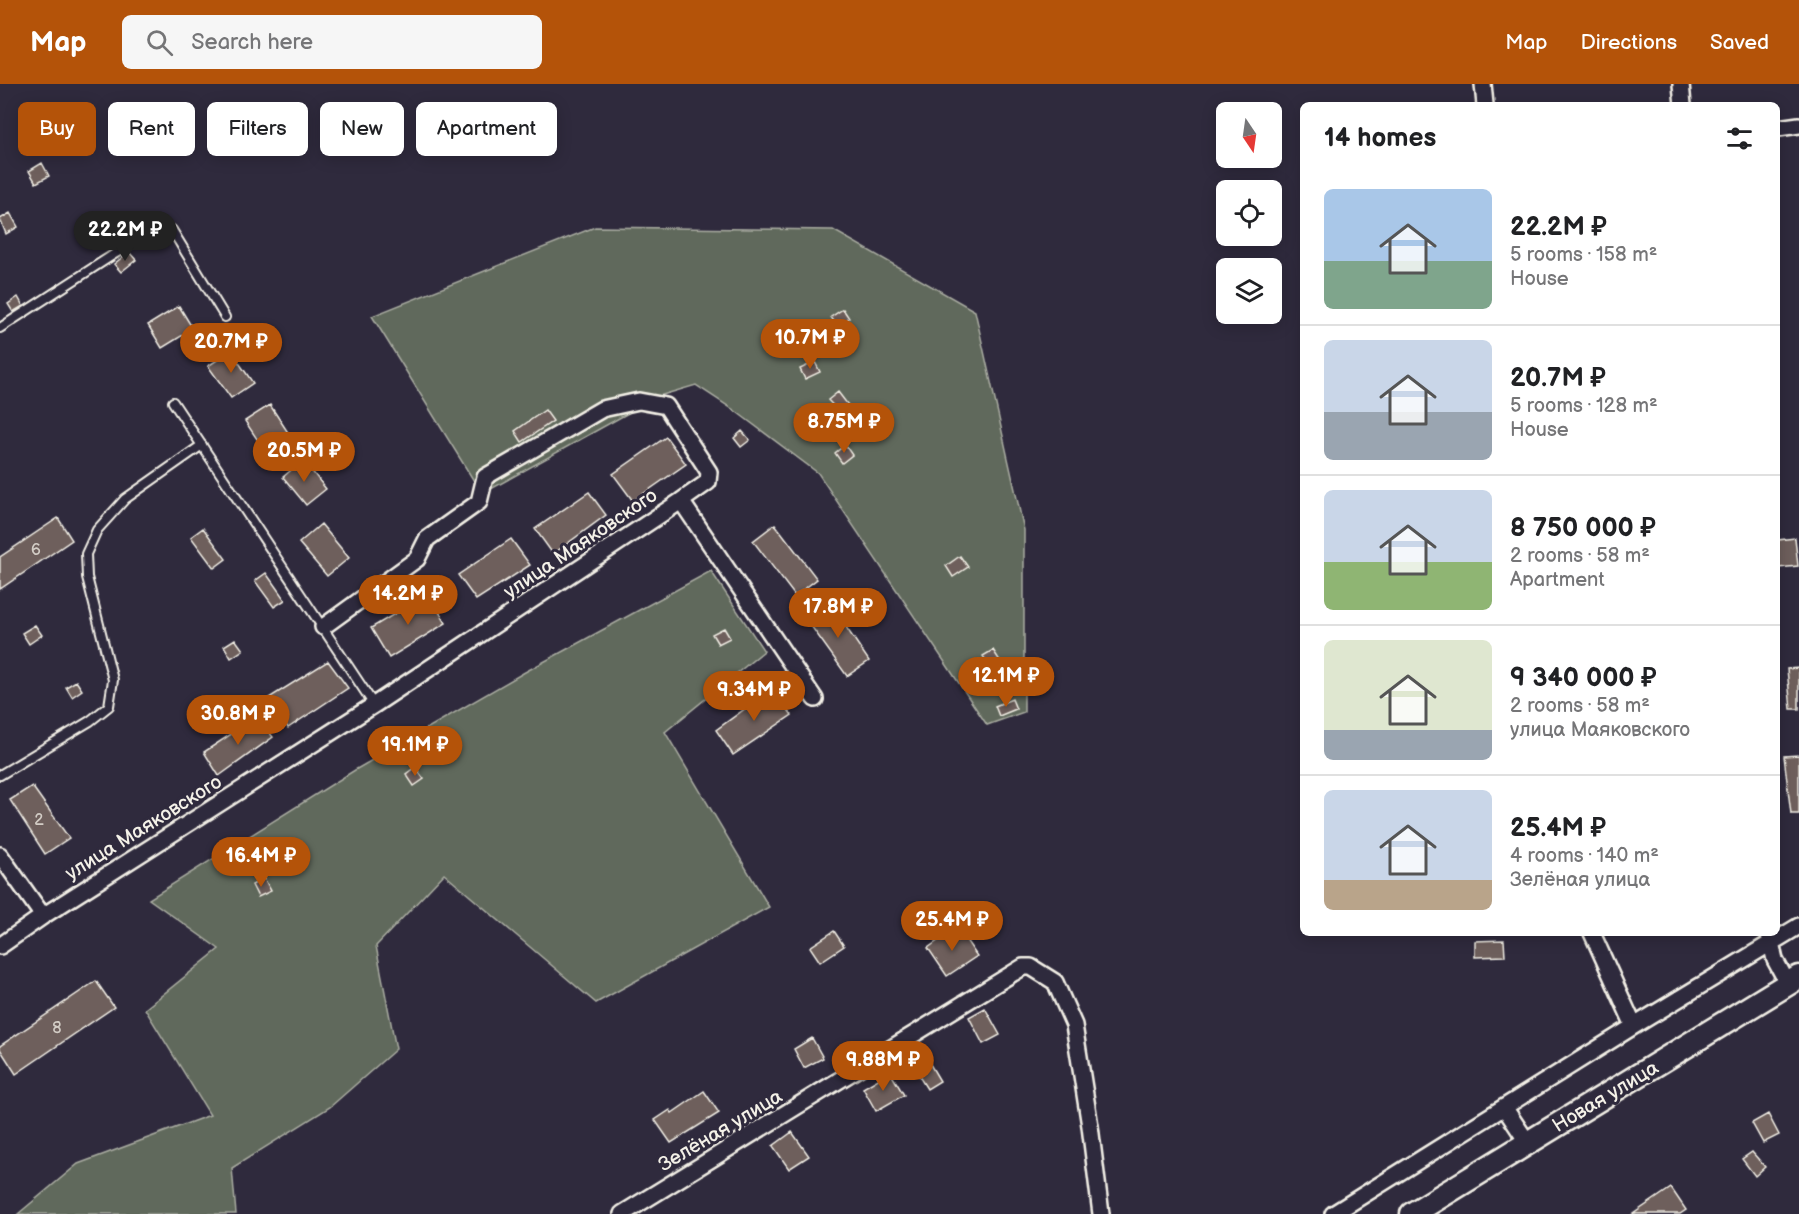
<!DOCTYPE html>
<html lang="en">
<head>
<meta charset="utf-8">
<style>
  :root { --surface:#fff; --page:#f6f6f6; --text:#202124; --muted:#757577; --line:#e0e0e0; --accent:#b45309 }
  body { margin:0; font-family:"Balsamiq Sans",sans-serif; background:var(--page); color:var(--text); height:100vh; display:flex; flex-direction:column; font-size:22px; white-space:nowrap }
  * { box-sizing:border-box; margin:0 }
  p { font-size:20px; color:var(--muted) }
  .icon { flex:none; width:33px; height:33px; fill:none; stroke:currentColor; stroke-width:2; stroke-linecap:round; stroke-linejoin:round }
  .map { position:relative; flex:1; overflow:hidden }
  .sheet { position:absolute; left:1300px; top:18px; width:480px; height:834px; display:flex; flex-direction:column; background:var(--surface); border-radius:9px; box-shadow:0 3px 15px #0003 }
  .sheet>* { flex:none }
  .top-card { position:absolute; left:18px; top:18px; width:570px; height:54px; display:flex; gap:12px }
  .needle { width:39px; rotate:167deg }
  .tools { position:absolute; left:1216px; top:18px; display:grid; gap:12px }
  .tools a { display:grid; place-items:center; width:66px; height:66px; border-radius:9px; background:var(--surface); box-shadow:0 3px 15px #0003; font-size:30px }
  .price { position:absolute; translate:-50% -51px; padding:0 14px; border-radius:21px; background:var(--accent); color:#fff; font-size:20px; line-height:39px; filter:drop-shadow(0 2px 3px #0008) }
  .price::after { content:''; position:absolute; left:50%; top:36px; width:18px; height:14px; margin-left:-9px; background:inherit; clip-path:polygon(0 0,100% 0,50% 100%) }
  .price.active { background:#222; color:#fff }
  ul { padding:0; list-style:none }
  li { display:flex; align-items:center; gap:18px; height:150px; padding:0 24px }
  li+li { border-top:2px solid var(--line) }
  li span { display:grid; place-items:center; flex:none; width:168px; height:120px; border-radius:9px; color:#555 }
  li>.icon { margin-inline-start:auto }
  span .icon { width:72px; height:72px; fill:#fffc; stroke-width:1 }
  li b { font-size:26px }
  h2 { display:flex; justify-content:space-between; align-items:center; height:72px; padding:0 24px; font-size:26px }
  .tag { padding:0 21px; border-radius:9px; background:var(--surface); box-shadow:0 3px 15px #0003; font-size:21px; line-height:54px }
  .tag.active { background:var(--accent); color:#fff }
  header { display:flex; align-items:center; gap:36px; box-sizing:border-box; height:84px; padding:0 30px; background:var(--accent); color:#fff }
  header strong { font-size:28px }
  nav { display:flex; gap:33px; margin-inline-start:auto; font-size:21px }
  .search { width:420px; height:54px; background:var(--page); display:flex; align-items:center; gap:15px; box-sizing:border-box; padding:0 21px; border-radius:9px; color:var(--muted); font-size:22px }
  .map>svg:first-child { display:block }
</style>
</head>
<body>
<header>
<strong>Map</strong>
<div class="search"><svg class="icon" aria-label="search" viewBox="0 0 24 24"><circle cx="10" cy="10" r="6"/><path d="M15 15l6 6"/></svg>Search here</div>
<nav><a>Map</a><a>Directions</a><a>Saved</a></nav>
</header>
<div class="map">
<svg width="1799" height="1130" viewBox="0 0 1799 1130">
  <rect width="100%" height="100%" fill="#2f2a3d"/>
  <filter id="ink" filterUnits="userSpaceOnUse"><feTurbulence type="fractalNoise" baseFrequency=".0167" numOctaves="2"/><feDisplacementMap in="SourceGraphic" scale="12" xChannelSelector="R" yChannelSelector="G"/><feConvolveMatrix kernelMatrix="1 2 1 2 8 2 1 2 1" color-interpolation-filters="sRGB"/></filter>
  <g filter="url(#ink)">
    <!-- green -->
    <path fill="#61695c" stroke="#aaada2" stroke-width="1.5" d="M 595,143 L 833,146 L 975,227 L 1024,446 L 1024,628 L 987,641 L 818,389 L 734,326 L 696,301 L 659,312 L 482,410 L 372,232 Z
      M 711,487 L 764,567 L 665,648 L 769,823 L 596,919 L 444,790 L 376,862 L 396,965 L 330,1023 L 232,1084 L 236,1130 L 18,1130 L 78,1080 L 210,1031 L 145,925 L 219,865 L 149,815 L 355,686 L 525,588 Z"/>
    <!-- building -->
    <path fill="#6e5f5b" stroke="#f4f1e8" stroke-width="1.5" d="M 185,28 L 191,41 L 181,46 L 175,32 Z
      M 83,35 L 91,47 L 80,54 L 73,41 Z
      M 42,79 L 49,92 L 36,99 L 29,87 Z
      M 10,129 L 18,143 L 6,150 L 0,135 Z
      M 129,168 L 136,176 L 121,188 L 114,180 Z
      M 18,213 L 23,222 L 13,228 L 8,220 Z
      M 179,222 L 193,245 L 162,264 L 148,241 Z
      M 843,225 L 849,234 L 837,242 L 831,233 Z
      M 231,267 L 253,299 L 231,314 L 208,282 Z
      M 815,278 L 820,288 L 805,295 L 800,285 Z
      M 838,308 L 848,321 L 839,328 L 828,316 Z
      M 270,321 L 291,353 L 267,370 L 245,337 Z
      M 545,326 L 553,337 L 522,358 L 515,347 Z
      M 742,347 L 750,356 L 741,363 L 734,354 Z
      M 666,353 L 686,380 L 633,417 L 613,390 Z
      M 845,361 L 852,371 L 842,379 L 835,369 Z
      M 303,376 L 326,405 L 306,421 L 283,393 Z
      M 589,408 L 606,431 L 553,470 L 535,445 Z
      M 58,434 L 72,456 L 0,505 L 0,473 Z
      M 321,440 L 349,474 L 327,492 L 299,459 Z
      M 775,440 L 817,495 L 795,512 L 753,457 Z
      M 203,444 L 226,475 L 214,484 L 191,453 Z
      M 1795,454 L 1798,482 L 1778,484 L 1778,456 Z
      M 511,455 L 530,481 L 476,516 L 458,491 Z
      M 960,472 L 968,483 L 953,493 L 946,482 Z
      M 266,489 L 285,516 L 274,523 L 255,497 Z
      M 428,510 L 446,539 L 389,574 L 371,544 Z
      M 829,518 L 869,577 L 847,592 L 806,535 Z
      M 35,541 L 42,551 L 29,560 L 22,549 Z
      M 724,544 L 730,554 L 718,560 L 712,550 Z
      M 235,555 L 243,566 L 231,574 L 224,562 Z
      M 993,566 L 1002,580 L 992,586 L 983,572 Z
      M 328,577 L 348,604 L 288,644 L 269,614 Z
      M 1799,584 L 1799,625 L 1791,625 L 1787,585 Z
      M 76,597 L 82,606 L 72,613 L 66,603 Z
      M 772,605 L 792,631 L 733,671 L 716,646 Z
      M 1012,615 L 1016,625 L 999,632 L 995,622 Z
      M 257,633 L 273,653 L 219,692 L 204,668 Z
      M 1799,671 L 1799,730 L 1791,730 L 1784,672 Z
      M 415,683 L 424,695 L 414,702 L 406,690 Z
      M 32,702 L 69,754 L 45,770 L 10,716 Z
      M 264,794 L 271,807 L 258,813 L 252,801 Z
      M 957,843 L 977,872 L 947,892 L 928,864 Z
      M 834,847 L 844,862 L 820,878 L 810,863 Z
      M 1504,856 L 1505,872 L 1475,873 L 1475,857 Z
      M 96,897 L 114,923 L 16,990 L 0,965 L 0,962 Z
      M 985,924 L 1000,951 L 983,960 L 969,933 Z
      M 812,954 L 823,974 L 804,984 L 794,965 Z
      M 924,970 L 940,997 L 927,1005 L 910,978 Z
      M 890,988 L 904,1011 L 876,1027 L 863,1004 Z
      M 704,1007 L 719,1029 L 671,1059 L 655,1036 L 670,1026 L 672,1029 Z
      M 1768,1030 L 1779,1051 L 1763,1059 L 1752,1039 Z
      M 792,1048 L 809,1072 L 789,1085 L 773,1062 Z
      M 1752,1068 L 1765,1083 L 1755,1092 L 1742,1075 Z
      M 1671,1104 L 1686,1126 L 1680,1130 L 1633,1130 Z"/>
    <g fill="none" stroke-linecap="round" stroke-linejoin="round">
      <!-- lane casing -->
      <g stroke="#f4f1e8" stroke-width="12">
        <path id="lane" d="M 0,244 L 130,160 L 161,144 L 172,146 L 225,233
          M 173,318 L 374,621
          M 0,691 L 90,637 L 109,622 L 113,596 L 87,493 L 86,470 L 97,446 L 125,415 L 202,361"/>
      </g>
      <!-- street casing -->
      <g stroke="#f4f1e8" stroke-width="20">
        <path id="street" d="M 1483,0 L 1485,21
          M 1681,0 L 1683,21
          M 1778,44 L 1799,41
          M 323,543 L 417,475 L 427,455 L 479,418 L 485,393 L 602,325 L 639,317 L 666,322 L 709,388 L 708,398 L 681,417
          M 0,771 L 43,832
          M 1592,849 L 1634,942
          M 1769,850 L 1775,876 L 1788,900
          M 0,862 L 43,832 L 374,621 L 681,417 L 815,615
          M 1504,1023 L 1528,1059
          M 622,1130 L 1023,883 L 1031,883 L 1055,898 L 1074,941 L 1090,1042 L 1101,1130
          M 1333,1130 L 1634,942 L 1799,842"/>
      </g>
      <!-- secondary casing -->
      <g stroke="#f4f1e8" stroke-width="27">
        <path id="secondary" d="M 1412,1130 L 1799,893"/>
      </g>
      <!-- lane -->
      <use href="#lane" stroke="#2f2a3d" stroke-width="8"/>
      <!-- street -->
      <use href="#street" stroke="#2f2a3d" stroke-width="15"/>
      <!-- secondary -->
      <use href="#secondary" stroke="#2f2a3d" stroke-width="22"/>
    </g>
  </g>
  <g text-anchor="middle" stroke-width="6" stroke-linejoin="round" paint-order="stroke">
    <!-- number labels -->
    <g font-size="16" fill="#d2ccc5">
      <text x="36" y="471">6</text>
      <text x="39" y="741">2</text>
      <text x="57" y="949">8</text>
    </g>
    <!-- street labels -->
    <g font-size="20" fill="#f4f1e8" stroke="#2f2a3d">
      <text transform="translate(580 459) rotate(-34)" y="7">улица Маяковского</text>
      <text transform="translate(143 743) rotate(-32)" y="7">улица Маяковского</text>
      <text transform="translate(1605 1012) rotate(-31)" y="7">Новая улица</text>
      <text transform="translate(720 1046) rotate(-31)" y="7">Зелёная улица</text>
    </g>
  </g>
</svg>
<div class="tools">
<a><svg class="needle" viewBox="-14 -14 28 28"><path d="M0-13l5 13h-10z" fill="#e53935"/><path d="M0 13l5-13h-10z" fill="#757577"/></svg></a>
<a><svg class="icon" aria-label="locate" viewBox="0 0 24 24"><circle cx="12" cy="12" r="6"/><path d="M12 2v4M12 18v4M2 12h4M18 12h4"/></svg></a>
<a><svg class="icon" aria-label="layers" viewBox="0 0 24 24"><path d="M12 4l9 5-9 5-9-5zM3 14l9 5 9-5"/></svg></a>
</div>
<b class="price active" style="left:125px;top:178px">22.2M ₽</b>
<b class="price" style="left:810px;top:286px">10.7M ₽</b>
<b class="price" style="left:231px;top:290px">20.7M ₽</b>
<b class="price" style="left:844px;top:370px">8.75M ₽</b>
<b class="price" style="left:304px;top:399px">20.5M ₽</b>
<b class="price" style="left:408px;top:542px">14.2M ₽</b>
<b class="price" style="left:838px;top:555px">17.8M ₽</b>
<b class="price" style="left:1006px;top:624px">12.1M ₽</b>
<b class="price" style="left:754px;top:638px">9.34M ₽</b>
<b class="price" style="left:238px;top:662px">30.8M ₽</b>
<b class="price" style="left:415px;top:693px">19.1M ₽</b>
<b class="price" style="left:261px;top:804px">16.4M ₽</b>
<b class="price" style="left:952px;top:868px">25.4M ₽</b>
<b class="price" style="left:883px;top:1008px">9.88M ₽</b>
<div class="top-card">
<a class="tag active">Buy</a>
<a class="tag">Rent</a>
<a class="tag">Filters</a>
<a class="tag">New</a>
<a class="tag">Apartment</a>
</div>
<section class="sheet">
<h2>14 homes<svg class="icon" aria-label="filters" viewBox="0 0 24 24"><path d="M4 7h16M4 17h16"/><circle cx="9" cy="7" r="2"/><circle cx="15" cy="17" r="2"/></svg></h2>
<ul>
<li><span style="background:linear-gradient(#a9c7e8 60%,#7fa58c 0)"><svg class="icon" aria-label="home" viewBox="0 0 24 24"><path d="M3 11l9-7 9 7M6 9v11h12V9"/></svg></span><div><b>22.2M ₽</b><p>5 rooms · 158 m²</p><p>House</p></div></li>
<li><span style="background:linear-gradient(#c9d6e8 60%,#9aa5b1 0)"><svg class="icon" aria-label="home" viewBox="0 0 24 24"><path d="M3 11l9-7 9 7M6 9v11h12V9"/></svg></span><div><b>20.7M ₽</b><p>5 rooms · 128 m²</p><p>House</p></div></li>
<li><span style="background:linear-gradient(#c9d6e8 60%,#8fb573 0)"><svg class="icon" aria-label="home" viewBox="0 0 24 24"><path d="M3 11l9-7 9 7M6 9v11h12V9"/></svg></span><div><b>8 750 000 ₽</b><p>2 rooms · 58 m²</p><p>Apartment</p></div></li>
<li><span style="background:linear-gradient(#dfe7d0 75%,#9aa5b1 0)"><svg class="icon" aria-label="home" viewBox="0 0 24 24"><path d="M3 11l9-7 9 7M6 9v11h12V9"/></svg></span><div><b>9 340 000 ₽</b><p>2 rooms · 58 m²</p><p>улица Маяковского</p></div></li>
<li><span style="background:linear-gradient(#c9d6e8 75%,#b9a48a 0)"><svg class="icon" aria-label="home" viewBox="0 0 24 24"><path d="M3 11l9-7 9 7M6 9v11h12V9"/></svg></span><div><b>25.4M ₽</b><p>4 rooms · 140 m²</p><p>Зелёная улица</p></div></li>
</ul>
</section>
</div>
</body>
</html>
